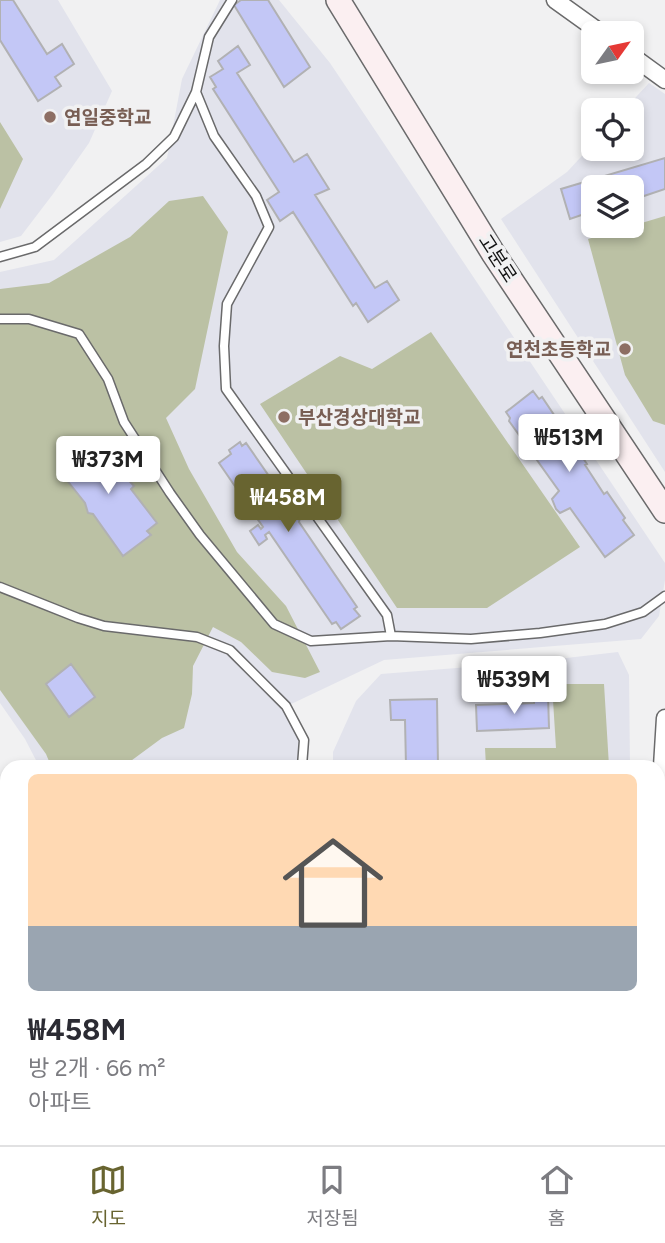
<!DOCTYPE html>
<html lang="ko">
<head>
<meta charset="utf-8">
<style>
  :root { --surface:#fff; --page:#f7f7f7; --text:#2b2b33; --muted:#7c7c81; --line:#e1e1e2; --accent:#686430 }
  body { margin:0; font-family:Figtree,"Noto Sans KR",sans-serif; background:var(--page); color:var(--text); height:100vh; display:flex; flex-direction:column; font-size:26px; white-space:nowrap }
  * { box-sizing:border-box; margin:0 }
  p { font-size:23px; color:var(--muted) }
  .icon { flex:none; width:38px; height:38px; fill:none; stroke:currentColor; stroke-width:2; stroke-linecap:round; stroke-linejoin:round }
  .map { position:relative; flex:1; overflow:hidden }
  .side { position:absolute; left:0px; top:760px; width:665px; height:387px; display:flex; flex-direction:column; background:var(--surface); border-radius:21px 21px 0 0; box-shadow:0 4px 10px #0003 }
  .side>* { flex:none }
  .needle { width:46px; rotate:57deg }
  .controls { position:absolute; left:581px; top:21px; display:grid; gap:14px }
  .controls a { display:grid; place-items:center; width:63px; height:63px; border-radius:10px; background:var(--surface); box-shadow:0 4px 10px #0003; font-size:35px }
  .price { position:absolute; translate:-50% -60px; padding:0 16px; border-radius:7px; background:#fff; color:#222; font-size:23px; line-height:46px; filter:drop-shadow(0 2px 4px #0008) }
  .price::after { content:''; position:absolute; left:50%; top:42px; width:21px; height:16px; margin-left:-10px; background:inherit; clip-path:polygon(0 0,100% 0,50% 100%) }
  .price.selected { background:var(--accent); color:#fff }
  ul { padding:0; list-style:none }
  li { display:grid; align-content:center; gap:14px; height:371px; padding:0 28px }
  li span { display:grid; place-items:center; height:217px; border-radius:10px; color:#555 }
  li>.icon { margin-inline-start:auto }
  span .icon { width:126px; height:126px; fill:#fffc; stroke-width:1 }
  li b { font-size:30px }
  .tab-bar { display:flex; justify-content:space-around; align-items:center; height:98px; border-top:2px solid var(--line); background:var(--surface); font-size:19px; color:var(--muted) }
  .tab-bar a { display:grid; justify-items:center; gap:4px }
  .tab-bar .selected { color:var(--accent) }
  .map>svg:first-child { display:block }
</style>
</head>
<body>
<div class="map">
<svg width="665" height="1145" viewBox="0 0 665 1145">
  <rect width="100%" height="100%" fill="#f1f1f2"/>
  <!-- built -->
  <path fill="#e2e3ec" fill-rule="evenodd" d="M 0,0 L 58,0 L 112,91 L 89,143 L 53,194 L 21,236 L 0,242 Z
    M 220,0 L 279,0 L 330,63 L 665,563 L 665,580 L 659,616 L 641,639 L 384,660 L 287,706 L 304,740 L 302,766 L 39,766 L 25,739 L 0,703 L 0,272 L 54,260 L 167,158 L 182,79 Z
    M 649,83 L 665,94 L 665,472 L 501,219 L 567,172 L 593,144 L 593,149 L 632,149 L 632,110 L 624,110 ZM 593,187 L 632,187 L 632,226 L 593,226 Z
    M 618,652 L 629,675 L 630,766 L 333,766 L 333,752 L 356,701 L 381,674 L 532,662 Z"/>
  <!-- green -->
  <path fill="#bbc1a4" d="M 0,122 L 23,159 L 0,209 Z
    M 203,196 L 228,232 L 195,389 L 166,418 L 189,469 L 237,552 L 286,606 L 320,672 L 305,678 L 272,672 L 241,642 L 213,627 L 193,666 L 192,694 L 184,728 L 162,738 L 124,766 L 51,766 L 46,754 L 0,690 L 0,289 L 49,283 L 130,237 L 169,201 Z
    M 665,216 L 665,425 L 653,421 L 625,375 L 588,239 Z
    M 431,332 L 580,547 L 487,608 L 397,608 L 260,404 L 340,356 L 372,369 Z
    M 552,684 L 604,684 L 609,766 L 486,766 L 485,748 L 556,748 Z"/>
  <!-- building -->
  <path fill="#c3c7f6" stroke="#b1b1b3" stroke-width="2" d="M 0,0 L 13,0 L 47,54 L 62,44 L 74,64 L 55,77 L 61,86 L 38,101 L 0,40 Z
    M 241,0 L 268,0 L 310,67 L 284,87 L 234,5 Z
    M 238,46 L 250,65 L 237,73 L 294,162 L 307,154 L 329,189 L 315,195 L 375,288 L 387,281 L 399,300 L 368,322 L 356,303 L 353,306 L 293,212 L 280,221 L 267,200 L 279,192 L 213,89 L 216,87 L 210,77 L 223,69 L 218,61 Z
    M 665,158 L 665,189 L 632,200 L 632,187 L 593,187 L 593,211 L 570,219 L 561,189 Z
    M 533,391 L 539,399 L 542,397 L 587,464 L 585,465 L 604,494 L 607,492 L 625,518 L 623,520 L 634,535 L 605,557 L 570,508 L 560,513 L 556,509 L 552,499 L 559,491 L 509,421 L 510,418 L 506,412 Z
    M 95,439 L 121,475 L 123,474 L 134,486 L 131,489 L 157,523 L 147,531 L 151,535 L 123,556 L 93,514 L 88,513 L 85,503 L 58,469 L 71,459 L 67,453 L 81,442 L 85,447 Z
    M 240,442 L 242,446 L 246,443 L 285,499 L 290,500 L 298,508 L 301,513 L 299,522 L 357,607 L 354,609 L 360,616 L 341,629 L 336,622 L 332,624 L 269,532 L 265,535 L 267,539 L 259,545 L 250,531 L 258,525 L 261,529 L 263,527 L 219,463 L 231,454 L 229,450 Z
    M 71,664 L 95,697 L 69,717 L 46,684 Z
    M 548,695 L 549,728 L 477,731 L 476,705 L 534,703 L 534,696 Z
    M 437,699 L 438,766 L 406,766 L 405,720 L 391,720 L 390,700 Z
    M 7,877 L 7,1039 L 0,1043 L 0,881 Z
    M 658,1111 L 665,1121 L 665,1145 L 639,1145 L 635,1139 L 658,1139 Z
    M 59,1139 L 97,1139 L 100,1145 L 61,1145 Z
    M 544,1139 L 590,1139 L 593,1143 L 590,1145 L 535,1145 Z"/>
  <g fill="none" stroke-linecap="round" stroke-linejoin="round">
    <!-- lane casing -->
    <g stroke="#6a6a6b" stroke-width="11">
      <path id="lane" d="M 232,0 L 209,37 L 196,92 L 214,136 L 256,196 L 269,227 L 227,304 L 224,346 L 226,389 L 387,615 L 391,636 L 471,639 L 540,633 L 605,624 L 643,612 L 665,596
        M 0,257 L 35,247 L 146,164 L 174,137 L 196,92
        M 0,319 L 29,319 L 79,334 L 108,379 L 124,422 L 170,493 L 200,535 L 274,624 L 311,641 L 391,636
        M 0,587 L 78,618 L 104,626 L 197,637 L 230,650 L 286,706 L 304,740 L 302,766"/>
    </g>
    <!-- street casing -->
    <g stroke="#6a6a6b" stroke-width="19">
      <path id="street" d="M 555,0 L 601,33
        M 632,56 L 665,80
        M 658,831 L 665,718
        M 658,999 L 665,996
        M 611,1139 L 615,1145
        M 339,1145 L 343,1139"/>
    </g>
    <!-- secondary casing -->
    <g stroke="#6a6a6b" stroke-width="26">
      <path id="secondary" d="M 338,0 L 493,253 L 665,511"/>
    </g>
    <!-- lane -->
    <use href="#lane" stroke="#fff" stroke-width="8"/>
    <!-- street -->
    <use href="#street" stroke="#fff" stroke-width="16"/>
    <!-- secondary -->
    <use href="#secondary" stroke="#fbeff1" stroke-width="23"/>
  </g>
  <!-- markers -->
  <g fill="#8d6e63" stroke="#f1f1f2" stroke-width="2.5">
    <circle cx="50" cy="117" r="7"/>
    <circle cx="625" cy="349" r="7"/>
    <circle cx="284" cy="417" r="7"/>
  </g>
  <g text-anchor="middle" stroke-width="7" stroke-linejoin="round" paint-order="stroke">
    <!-- education labels -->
    <g font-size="19" font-weight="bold" fill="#785e54" stroke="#f1f1f2" text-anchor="start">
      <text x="64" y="124">연일중학교</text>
      <text x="611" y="356" text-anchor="end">연천초등학교</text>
      <text x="298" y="424">부산경상대학교</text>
    </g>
    <!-- street labels -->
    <g font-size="19" fill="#121212" stroke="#f1f1f2">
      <text transform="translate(498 258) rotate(57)" y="7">고분로</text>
    </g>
  </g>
</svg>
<div class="controls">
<a><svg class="needle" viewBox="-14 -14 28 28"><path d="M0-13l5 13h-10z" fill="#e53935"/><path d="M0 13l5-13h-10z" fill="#7c7c81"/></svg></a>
<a><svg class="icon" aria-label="locate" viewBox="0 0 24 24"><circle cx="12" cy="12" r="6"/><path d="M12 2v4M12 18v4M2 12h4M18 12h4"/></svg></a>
<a><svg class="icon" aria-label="layers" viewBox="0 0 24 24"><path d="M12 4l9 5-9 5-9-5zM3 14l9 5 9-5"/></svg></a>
</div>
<b class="price" style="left:569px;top:474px">₩513M</b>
<b class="price" style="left:108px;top:496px">₩373M</b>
<b class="price selected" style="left:288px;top:534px">₩458M</b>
<b class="price" style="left:514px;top:716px">₩539M</b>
<section class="side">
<ul>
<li><span style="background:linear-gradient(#ffd9b3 70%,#9aa5b1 0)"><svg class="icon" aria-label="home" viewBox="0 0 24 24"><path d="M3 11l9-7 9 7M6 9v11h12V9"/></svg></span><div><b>₩458M</b><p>방 2개 · 66 m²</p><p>아파트</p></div></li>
</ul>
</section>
</div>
<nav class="tab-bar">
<a class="selected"><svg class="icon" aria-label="map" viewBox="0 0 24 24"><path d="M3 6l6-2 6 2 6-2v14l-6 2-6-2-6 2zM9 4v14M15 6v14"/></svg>지도</a>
<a><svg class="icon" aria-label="saved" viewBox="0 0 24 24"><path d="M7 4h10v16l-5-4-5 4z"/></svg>저장됨</a>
<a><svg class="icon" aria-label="home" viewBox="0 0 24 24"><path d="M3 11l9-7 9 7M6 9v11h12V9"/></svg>홈</a>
</nav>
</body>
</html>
